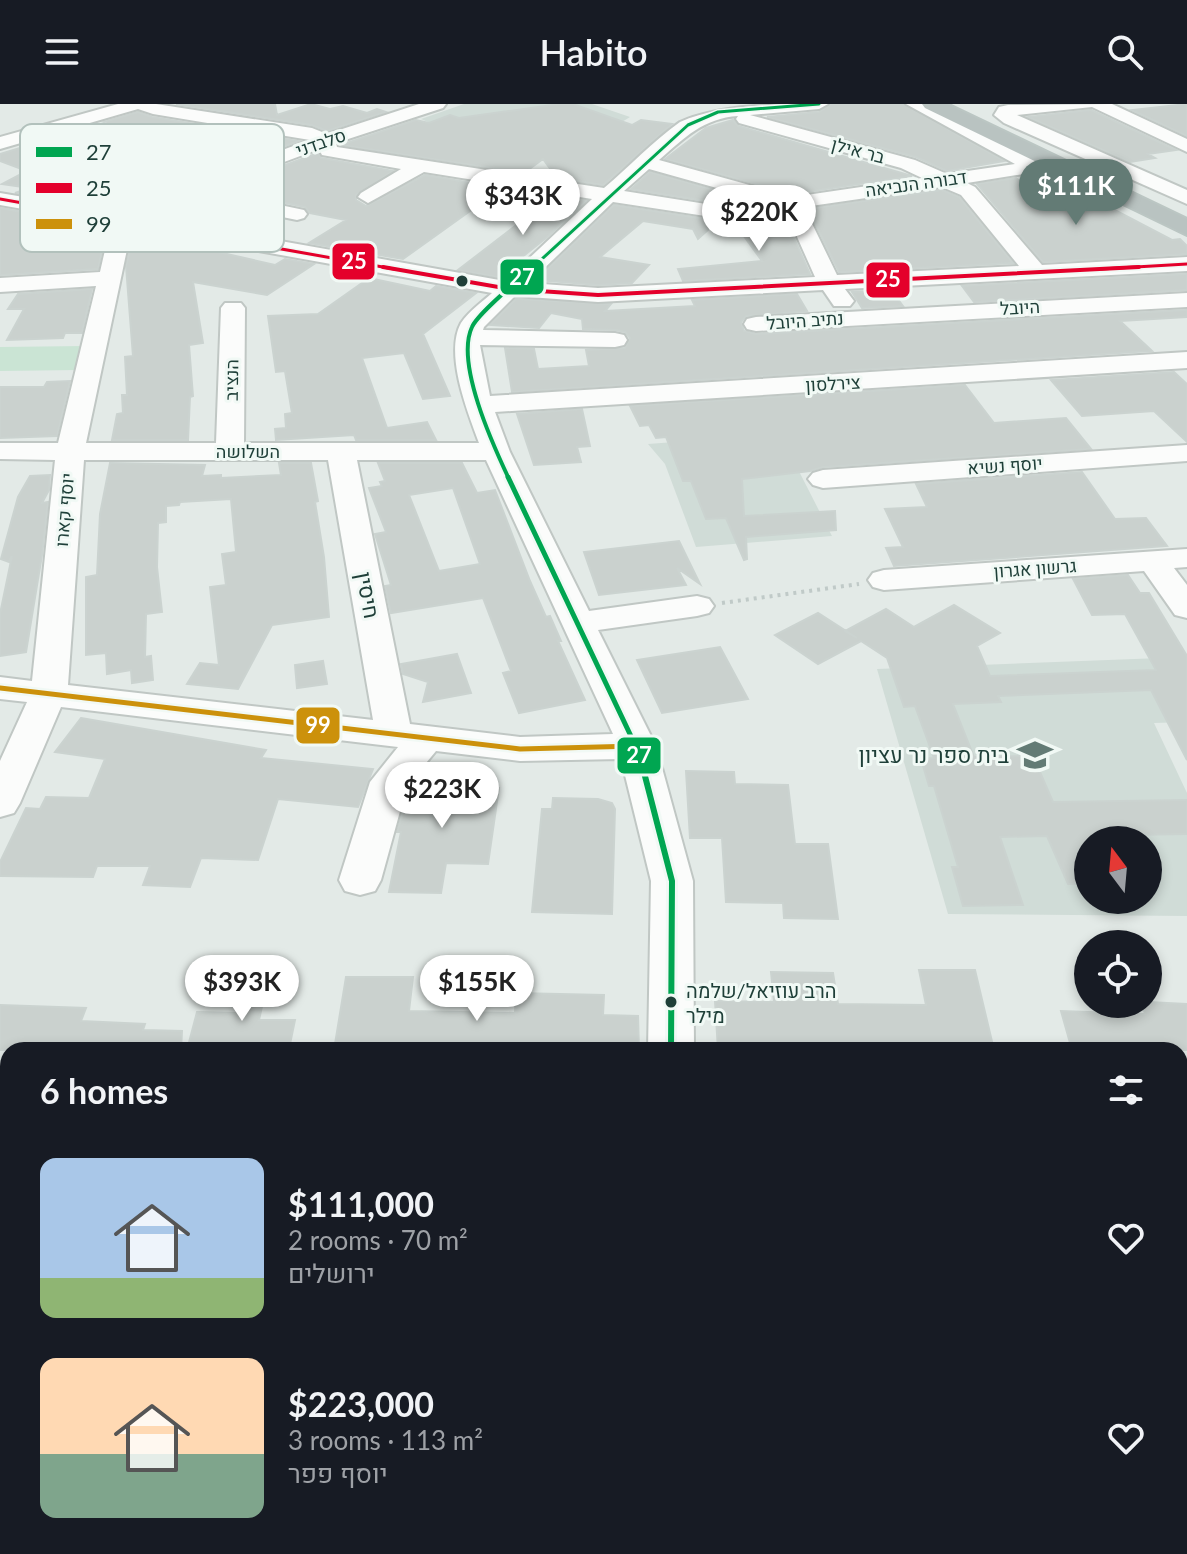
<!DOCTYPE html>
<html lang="en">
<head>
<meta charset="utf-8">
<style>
  :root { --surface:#171b24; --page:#20242c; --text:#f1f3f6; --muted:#9ea1a6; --accent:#637b75 }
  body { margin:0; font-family:Lato,Heebo,sans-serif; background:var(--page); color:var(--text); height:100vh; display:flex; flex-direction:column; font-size:30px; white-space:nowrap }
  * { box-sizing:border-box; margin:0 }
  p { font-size:26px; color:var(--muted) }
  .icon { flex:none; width:44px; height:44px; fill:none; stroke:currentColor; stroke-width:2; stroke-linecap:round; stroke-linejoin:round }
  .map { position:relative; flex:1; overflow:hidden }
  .panel { position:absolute; left:0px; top:938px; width:1188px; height:512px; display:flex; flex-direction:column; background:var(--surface); border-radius:24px 24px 0 0; box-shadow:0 4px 12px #0003 }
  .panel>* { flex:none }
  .needle { width:52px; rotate:344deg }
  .tools { position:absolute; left:1074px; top:722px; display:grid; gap:16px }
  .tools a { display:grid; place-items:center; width:88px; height:88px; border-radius:50%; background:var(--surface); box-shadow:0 4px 12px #0003; font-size:40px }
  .price { position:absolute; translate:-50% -68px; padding:0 18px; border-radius:28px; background:#fff; color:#222; font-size:26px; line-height:52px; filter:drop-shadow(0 2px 4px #0008) }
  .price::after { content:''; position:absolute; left:50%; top:48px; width:24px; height:18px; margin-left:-12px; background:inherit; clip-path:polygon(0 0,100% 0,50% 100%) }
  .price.current { background:var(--accent); color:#fff }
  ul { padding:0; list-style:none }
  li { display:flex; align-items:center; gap:24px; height:200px; padding:0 40px }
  li span { display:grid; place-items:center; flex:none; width:224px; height:160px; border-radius:16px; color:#555 }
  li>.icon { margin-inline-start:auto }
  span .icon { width:96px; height:96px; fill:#fffc; stroke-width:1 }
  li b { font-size:34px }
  h2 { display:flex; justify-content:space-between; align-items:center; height:96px; padding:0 40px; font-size:34px }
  header { display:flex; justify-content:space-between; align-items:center; height:104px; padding:0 40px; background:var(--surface); font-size:36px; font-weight:600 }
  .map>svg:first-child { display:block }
</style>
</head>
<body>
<header><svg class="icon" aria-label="menu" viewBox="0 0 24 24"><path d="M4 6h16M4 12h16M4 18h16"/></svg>Habito<svg class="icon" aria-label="search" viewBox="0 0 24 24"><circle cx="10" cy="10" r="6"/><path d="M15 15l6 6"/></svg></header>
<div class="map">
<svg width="1187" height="1450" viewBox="0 0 1187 1450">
  <rect width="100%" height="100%" fill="#e3eae7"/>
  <!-- built -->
  <path fill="#d0dcd7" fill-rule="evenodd" d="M 464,0 L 592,0 L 630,13 L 580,44 L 453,29 L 421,15 Z
    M 780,330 L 832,432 L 696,443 L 665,360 L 648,340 Z
    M 1187,553 L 1187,618 L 1154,619 L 1187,689 L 1187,812 L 948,810 L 877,565 ZM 1088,736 L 1148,736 L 1148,796 L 1088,796 Z"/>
  <!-- green -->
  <path fill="#cae4d4" d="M 85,18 L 109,26 L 58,41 L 34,33 Z
    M 84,242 L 78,266 L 0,267 L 0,243 Z
    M 1180,1352 L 1187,1374 L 1187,1450 L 1036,1450 L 1034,1442 L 1180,1442 Z"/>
  <!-- building -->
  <path fill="#cad1ce" stroke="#cbd3d0" stroke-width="2" fill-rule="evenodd" d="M 176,0 L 275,0 L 277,11 L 311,0 L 330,5 L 343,2 L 367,9 L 377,5 L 386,8 L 327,27 L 312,21 Z
    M 559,0 L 573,0 L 632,21 L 641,16 L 672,20 L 603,81 L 557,74 L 543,55 L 524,69 L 341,41 L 416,16 L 429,19 L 450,11 L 459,14 Z
    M 831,0 L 903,0 L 1004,57 L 947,67 L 916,53 L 767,13 L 819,8 Z
    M 1187,0 L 1187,32 L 1132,6 Z
    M 1091,6 L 1176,46 L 1148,50 L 1155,54 L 1130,58 L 1028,13 Z
    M 138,8 L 152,13 L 298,37 L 112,105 L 15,89 L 30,84 L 2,80 L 27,67 L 0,57 L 0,50 L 36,39 L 138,81 L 154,84 L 227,58 L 104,18 Z
    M 733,16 L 738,22 L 912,72 L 793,90 L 665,55 L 706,24 Z
    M 318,49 L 321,54 L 393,67 L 356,91 L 356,96 L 366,102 L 425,71 L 502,84 L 403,155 L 309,139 L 346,116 L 310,109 L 305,103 L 220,85 Z
    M 650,68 L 749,96 L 725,100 L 631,85 Z
    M 1016,74 L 1042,97 L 1090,93 L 1172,136 L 1180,135 L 1187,142 L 1187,150 L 1043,158 L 977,80 Z
    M 942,86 L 959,93 L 1013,159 L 839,168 L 808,105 Z
    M 554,92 L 586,97 L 546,134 L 497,173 L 458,166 Z
    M 614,101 L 718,117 L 698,135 L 693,125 L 643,117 L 600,153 L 649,161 L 632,179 L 598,181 L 536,176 Z
    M 0,104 L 113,124 L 105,132 L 98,165 L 0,171 Z
    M 783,109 L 810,170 L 683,177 L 678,165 L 762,157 L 733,117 Z
    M 143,129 L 221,143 L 214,147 L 275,161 L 285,155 L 314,160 L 267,191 L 193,178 L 203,239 L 189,241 L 193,292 L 190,293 L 188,336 L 112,336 L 117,310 L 123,309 L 122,291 L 127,291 L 125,253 L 133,252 L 126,162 L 132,138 Z
    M 1187,170 L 1187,186 L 974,198 L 962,182 Z
    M 369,174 L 430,187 L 436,182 L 476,189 L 423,230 L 450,292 L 423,295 L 404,249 L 362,254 L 387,324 L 427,318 L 436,336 L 356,336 L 354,331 L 276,336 L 275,325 L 286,324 L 285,310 L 292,309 L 285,267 L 276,268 L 268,212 L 318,210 Z
    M 92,185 L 82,229 L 65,229 L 63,234 L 7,236 L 24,205 L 8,205 L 18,190 Z
    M 891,186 L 903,202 L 862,204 L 852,188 Z
    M 797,190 L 807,207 L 746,212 L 741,218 L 744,227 L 756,230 L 1187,206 L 1187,213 L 1120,217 L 1152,247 L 512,288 L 505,244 L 534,245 L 538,265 L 589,262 L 586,246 L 625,244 L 630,234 L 625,228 L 616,226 L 583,225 L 582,215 L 551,209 L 539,224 L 490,221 L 516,195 L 611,200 L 605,207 L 695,202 L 692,196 Z
    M 1174,268 L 1187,280 L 1187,338 L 1154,307 L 1082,312 L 1051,276 Z
    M 70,277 L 57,332 L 0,334 L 0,283 L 44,283 L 47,278 Z
    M 965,281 L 994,319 L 1066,314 L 1091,345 L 823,363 L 810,367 L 742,375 L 744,412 L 835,407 L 836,426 L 746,433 L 747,455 L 744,456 L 726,414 L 706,415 L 691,377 L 683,377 L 666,333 L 656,334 L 649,321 L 640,322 L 630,302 Z
    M 582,305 L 590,342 L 577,343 L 581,358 L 534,361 L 517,310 Z
    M 110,359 L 205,361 L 202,372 L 221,371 L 221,374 L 281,371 L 279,359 L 311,359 L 318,397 L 315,398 L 324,453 L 329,513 L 272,521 L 238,585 L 187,580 L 200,559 L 219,561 L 210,483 L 226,481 L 222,450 L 236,448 L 231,395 L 180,398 L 179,401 L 166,402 L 166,418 L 158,419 L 157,463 L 162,508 L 146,510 L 145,553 L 151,552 L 153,576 L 132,579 L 131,566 L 107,570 L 106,549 L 86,551 L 86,473 L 97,471 L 100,410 Z
    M 378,359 L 462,359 L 477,389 L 495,386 L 530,477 L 546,513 L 550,512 L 561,537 L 558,537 L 585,596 L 519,609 L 503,569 L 511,567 L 483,494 L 391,509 L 385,482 L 391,481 L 375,430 L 386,428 L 369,384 L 382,382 L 380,378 L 385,377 ZM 453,384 L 480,460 L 439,467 L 409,391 Z
    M 1082,368 L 1115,415 L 1146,414 L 1167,442 L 894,462 L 886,444 L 903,443 L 885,405 L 927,403 L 916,380 Z
    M 50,371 L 49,386 L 42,399 L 48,398 L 42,451 L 26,548 L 0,552 L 0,510 L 12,452 L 9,458 L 1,455 L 18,393 L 30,372 Z
    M 679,437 L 700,480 L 677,464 L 686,481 L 599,491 L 584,448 Z
    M 1128,471 L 1140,489 L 1149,489 L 1187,552 L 1187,656 L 1151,586 L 998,592 L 1001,598 L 953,600 L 974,653 L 1033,652 L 1053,698 L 1187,696 L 1187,730 L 1127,731 L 1129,736 L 1088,736 L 1088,779 L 1068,780 L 1047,732 L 1000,733 L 1023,801 L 963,802 L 952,763 L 958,763 L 934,682 L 929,682 L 921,655 L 934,654 L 915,602 L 904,603 L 887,554 L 861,537 L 818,560 L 775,531 L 818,509 L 857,534 L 845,527 L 886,505 L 914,523 L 954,501 L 1000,529 L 977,542 L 990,572 L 1156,566 L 1125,510 L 1092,511 L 1073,475 Z
    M 720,543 L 748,595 L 662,609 L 637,556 Z
    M 457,550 L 471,589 L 423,598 L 428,578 L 403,570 L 401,560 Z
    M 323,557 L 327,580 L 297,584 L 295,561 Z
    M 81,614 L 266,646 L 261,654 L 373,665 L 358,703 L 278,695 L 258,756 L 201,754 L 190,783 L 143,781 L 150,762 L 97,762 L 93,773 L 0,772 L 0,758 L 26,704 L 40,705 L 46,693 L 89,694 L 105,655 L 55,648 Z
    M 466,663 L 463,684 L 499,684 L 488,760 L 446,759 L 441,789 L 389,788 L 401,728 L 397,728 L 410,683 L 421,670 L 433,664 Z
    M 686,667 L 734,668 L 735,680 L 788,681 L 795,740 L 828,740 L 838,815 L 784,814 L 783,799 L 726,798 L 722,734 L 690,734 Z
    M 553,694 L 598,695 L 612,699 L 615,705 L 612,810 L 532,808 L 542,705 L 552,705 Z
    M 248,866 L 270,866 L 259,916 L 295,916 L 289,945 L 187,946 L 197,908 L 238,909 Z
    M 919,866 L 975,866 L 994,946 L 718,946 L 715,897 L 774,898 L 771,868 L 833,869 L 838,900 L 926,901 Z
    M 346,873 L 413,873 L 409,907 L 515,909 L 516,889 L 604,891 L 603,911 L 638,912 L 639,946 L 334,946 Z
    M 1148,898 L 1187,900 L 1187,946 L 1072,946 L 1061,907 L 1145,910 L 1142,900 Z
    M 0,901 L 86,904 L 81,917 L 145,920 L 143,926 L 182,927 L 181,946 L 0,946 Z"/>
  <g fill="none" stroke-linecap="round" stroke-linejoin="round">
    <!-- minor casing -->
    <g stroke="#c0c7c4" stroke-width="4">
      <path id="minor" d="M 118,0 L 156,0 L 312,24 L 327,30 L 419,0 L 446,0 L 443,4 L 336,39 L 337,43 L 604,84 C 629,63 653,37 680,18 C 720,0 781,0 828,0 L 819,5 L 750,11 L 915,56 L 947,70 L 1015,60 L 906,0 L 928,0 L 1042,59 L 1045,63 L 1042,67 L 967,79 L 975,83 L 1042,161 L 1187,153 L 1187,167 L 845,185 L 854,197 L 850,202 L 834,202 L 823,186 L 598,198 L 515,192 L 484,223 L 483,226 L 615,229 L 624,231 L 627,236 L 624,241 L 615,243 L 480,241 L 490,292 L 1187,248 L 1187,264 L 495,308 L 510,348 L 589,507 L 697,492 L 709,495 L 714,502 L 709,509 L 697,512 L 598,526 L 656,642 L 693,777 L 694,946 L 648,946 L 651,777 L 621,655 L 520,657 L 436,647 L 407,682 L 381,776 L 375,787 L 360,791 L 345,787 L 339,776 L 370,678 L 398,643 L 61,603 L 20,699 L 14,709 L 0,713 L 0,657 L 27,598 L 0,595 L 0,573 L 32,577 L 55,356 L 0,355 L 0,339 L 58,339 L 96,182 L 0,188 L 0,174 L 100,168 L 108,133 L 120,122 L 0,101 L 0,89 L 112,108 L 310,36 L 153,10 L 138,5 L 0,45 L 0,33 ZM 738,12 L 736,15 L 739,19 L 901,64 L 922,74 L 793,93 L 659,56 C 684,34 704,14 738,12 ZM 319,45 L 322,51 L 401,65 L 361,89 L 358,93 L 368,99 L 424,68 L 592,95 L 505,177 L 141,112 L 188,94 L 297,116 L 304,114 L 307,110 L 304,106 L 209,86 ZM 649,65 L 763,97 L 725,103 L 624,87 ZM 942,83 L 961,91 L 1019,162 L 837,171 L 804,103 ZM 613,98 L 725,115 L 785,106 L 815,173 L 598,184 L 529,179 ZM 142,126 L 492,189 C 482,198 468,208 461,219 C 444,250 468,309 479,339 L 244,339 L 245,204 L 241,199 L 225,199 L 221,204 L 216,339 L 86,339 L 129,136 ZM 84,356 L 328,356 L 373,616 L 68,581 ZM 357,356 L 486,356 L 613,630 L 520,633 L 410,620 Z
        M 1112,0 L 1187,35 L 1187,48 L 1092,3 L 1017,11 L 1187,86 L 1187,100 L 1004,19 L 994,11 L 999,3 L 1008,1 Z
        M 1187,189 L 1187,203 L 756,227 L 747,225 L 744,220 L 747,215 L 756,213 Z
        M 1187,341 L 1187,357 L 823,384 L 813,381 L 808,375 L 813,369 L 823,366 Z
        M 1187,445 L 1187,463 L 1174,464 L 1187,481 L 1187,514 L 1175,511 L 1144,467 L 884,486 L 873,483 L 868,476 L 873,469 L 884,466 Z
        M 0,969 L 8,969 L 8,1011 L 0,1011 Z
        M 1180,974 L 1187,975 L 1187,1017 L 1180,1016 Z
        M 0,1338 L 8,1339 L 8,1399 L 0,1398 Z
        M 1180,1363 L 1187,1363 L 1187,1423 L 1180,1423 Z
        M 809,1442 L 871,1442 L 872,1450 L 810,1450 Z"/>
    </g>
    <!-- highway casing -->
    <g stroke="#bbc6c3" stroke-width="4">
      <path id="highway" d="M 922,0 L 947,0 L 1187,115 L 1187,131 L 925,4 Z"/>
    </g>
    <!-- path-far1 -->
    <path stroke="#c0cac8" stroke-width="4" stroke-dasharray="3 5" stroke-linecap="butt" d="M 722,499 L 859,480"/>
    <!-- path -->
    <path stroke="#c0cac8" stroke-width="7" stroke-dasharray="6 8" stroke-linecap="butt" d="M 1135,1442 L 1137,1450"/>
    <!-- minor -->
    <use href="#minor" fill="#fbfcfb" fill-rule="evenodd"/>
    <!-- highway -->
    <use href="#highway" fill="#b9c3c1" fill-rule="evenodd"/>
    <!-- bus-1-far3 casing -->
    <g stroke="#f1f9f5" stroke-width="6">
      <path id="bus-1-far3" d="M 531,165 L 688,21 L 718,8 L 819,0"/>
    </g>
    <!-- bus-1-far2 casing -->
    <g stroke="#f1f9f5" stroke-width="8">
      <path id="bus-1-far2" d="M 509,375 C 493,341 455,259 472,223 C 478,209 520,175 533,163"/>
    </g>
    <!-- bus-1-far1 casing -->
    <g stroke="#f1f9f5" stroke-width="10">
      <path id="bus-1-far1" d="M 508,373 L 638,647"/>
    </g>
    <!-- bus-1 casing -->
    <g stroke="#f1f9f5" stroke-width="12">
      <path id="bus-1" d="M 638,645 L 672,777 L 671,946"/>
    </g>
    <!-- bus-2-far1 casing -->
    <g stroke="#f1f9f5" stroke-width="6">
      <path id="bus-2-far1" d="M 0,95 L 394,165
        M 1101,165 L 1187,160"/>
    </g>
    <!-- bus-2 casing -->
    <g stroke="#f1f9f5" stroke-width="8">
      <path id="bus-2" d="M 383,163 L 510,185 L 598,191 L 1139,163"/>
    </g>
    <!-- bus-3 casing -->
    <g stroke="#f1f9f5" stroke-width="10">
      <path id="bus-3" d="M 0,584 L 520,645 L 637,642"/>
    </g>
    <!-- bus-1-far3 -->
    <use href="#bus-1-far3" stroke="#00a651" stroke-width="3"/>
    <!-- bus-1-far2 -->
    <use href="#bus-1-far2" stroke="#00a651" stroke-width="4"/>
    <!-- bus-1-far1 -->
    <use href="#bus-1-far1" stroke="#00a651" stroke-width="5"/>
    <!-- bus-1 -->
    <use href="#bus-1" stroke="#00a651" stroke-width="6"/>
    <!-- bus-2-far1 -->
    <use href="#bus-2-far1" stroke="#e4002b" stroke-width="3"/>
    <!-- bus-2 -->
    <use href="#bus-2" stroke="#e4002b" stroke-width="4"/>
    <!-- bus-3 -->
    <use href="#bus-3" stroke="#cc910b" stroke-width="5"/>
  </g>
  <!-- icons -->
  <defs>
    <g id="school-bare" transform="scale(2.76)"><path d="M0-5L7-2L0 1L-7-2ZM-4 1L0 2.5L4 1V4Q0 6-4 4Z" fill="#637b75" stroke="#f1f9f5" stroke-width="2.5" paint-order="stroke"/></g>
  </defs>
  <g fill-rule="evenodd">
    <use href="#school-bare" x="1035" y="651"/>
  </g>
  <!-- markers -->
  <g fill="#1e3f38" stroke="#f1f9f5" stroke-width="3">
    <circle cx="462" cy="177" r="7"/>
    <circle cx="671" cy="898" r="7"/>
  </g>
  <g text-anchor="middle" stroke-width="6" stroke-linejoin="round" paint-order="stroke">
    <!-- far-street labels -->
    <g font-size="18" fill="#1e3f38" stroke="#f1f9f5">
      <text transform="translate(321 39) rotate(-19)" y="6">סלבדני</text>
      <text transform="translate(858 47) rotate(15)" y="6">בר אילן</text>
      <text transform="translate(916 80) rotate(-8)" y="6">דבורה הנביאה</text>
      <text transform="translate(1020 204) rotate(-3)" y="6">היובל</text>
      <text transform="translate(805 217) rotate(-4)" y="6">נתיב היובל</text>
      <text transform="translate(232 276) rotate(-89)" y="6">הנציב</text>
      <text transform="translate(833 280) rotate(-3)" y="6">צירלסון</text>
      <text x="248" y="354">השלושה</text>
      <text transform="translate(1005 362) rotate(-4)" y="6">יוסף נשיא</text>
      <text transform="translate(65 406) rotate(-85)" y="6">יוסף קארו</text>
      <text transform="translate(1035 465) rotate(-4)" y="6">גרשון אגרון</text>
    </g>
    <!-- bus labels -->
    <g font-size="20" fill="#1e3f38" stroke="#f1f9f5" text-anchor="start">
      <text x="686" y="894">הרב עוזיאל/שלמה<tspan x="686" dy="25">מילר</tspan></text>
    </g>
    <!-- street labels -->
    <g font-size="22" fill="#1e3f38" stroke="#f1f9f5">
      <text transform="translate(368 491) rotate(79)" y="8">חיסין</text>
    </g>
    <!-- poi labels -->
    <g font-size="22" fill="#1e3f38" stroke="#f1f9f5" text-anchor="end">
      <text x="1009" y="659">בית ספר נר עציון</text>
    </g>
  </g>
  <!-- legend -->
  <rect x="20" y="20" width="264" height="128" rx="12" fill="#f1f9f5" stroke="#b2c1bc" stroke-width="2"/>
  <rect x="36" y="43" width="36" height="10" fill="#00a651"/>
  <rect x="36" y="79" width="36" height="10" fill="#e4002b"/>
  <rect x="36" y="115" width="36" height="10" fill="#cc910b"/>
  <g font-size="22" fill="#1e3f38">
    <text x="86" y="56">27</text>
    <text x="86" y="92">25</text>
    <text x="86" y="128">99</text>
  </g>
  <g stroke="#f1f9f5" stroke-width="3">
    <rect x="331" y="138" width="45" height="39" rx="8" fill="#e4002b"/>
    <rect x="499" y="154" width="46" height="38" rx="8" fill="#00a651"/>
    <rect x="865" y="157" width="46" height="38" rx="8" fill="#e4002b"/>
    <rect x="295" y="602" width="46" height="39" rx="8" fill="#cc910b"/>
    <rect x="616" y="632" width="46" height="39" rx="8" fill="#00a651"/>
  </g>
  <g font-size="22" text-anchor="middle" font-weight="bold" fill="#fff">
    <text x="354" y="165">25</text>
    <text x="522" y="181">27</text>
    <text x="888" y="183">25</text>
    <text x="318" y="629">99</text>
    <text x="639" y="659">27</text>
  </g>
</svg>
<div class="tools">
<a><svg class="needle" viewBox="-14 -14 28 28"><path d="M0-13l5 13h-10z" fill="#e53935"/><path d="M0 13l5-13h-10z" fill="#9ea1a6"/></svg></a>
<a><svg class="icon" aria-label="locate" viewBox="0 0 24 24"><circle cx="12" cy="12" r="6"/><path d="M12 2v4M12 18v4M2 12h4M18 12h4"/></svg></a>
</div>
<b class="price current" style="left:1076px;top:123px">$111K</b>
<b class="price" style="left:523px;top:133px">$343K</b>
<b class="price" style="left:759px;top:149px">$220K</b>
<b class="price" style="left:442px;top:726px">$223K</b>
<b class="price" style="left:242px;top:919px">$393K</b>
<b class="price" style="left:477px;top:919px">$155K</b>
<section class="panel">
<h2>6 homes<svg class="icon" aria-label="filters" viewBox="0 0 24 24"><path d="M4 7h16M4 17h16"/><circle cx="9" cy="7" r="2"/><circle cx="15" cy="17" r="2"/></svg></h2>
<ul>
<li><span style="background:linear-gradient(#a9c7e8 75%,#8fb573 0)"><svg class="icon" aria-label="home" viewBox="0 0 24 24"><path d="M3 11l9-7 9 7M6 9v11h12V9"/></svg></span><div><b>$111,000</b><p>2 rooms · 70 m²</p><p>ירושלים</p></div><svg class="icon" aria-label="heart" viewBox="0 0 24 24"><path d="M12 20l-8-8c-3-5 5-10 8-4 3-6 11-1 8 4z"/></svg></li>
<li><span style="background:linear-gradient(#ffd9b3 60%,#7fa58c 0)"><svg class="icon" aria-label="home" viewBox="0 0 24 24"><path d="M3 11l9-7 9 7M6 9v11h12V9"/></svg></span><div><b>$223,000</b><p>3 rooms · 113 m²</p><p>יוסף פפר</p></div><svg class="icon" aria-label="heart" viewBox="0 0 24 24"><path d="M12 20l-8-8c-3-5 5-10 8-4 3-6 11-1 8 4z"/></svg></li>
</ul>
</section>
</div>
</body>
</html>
